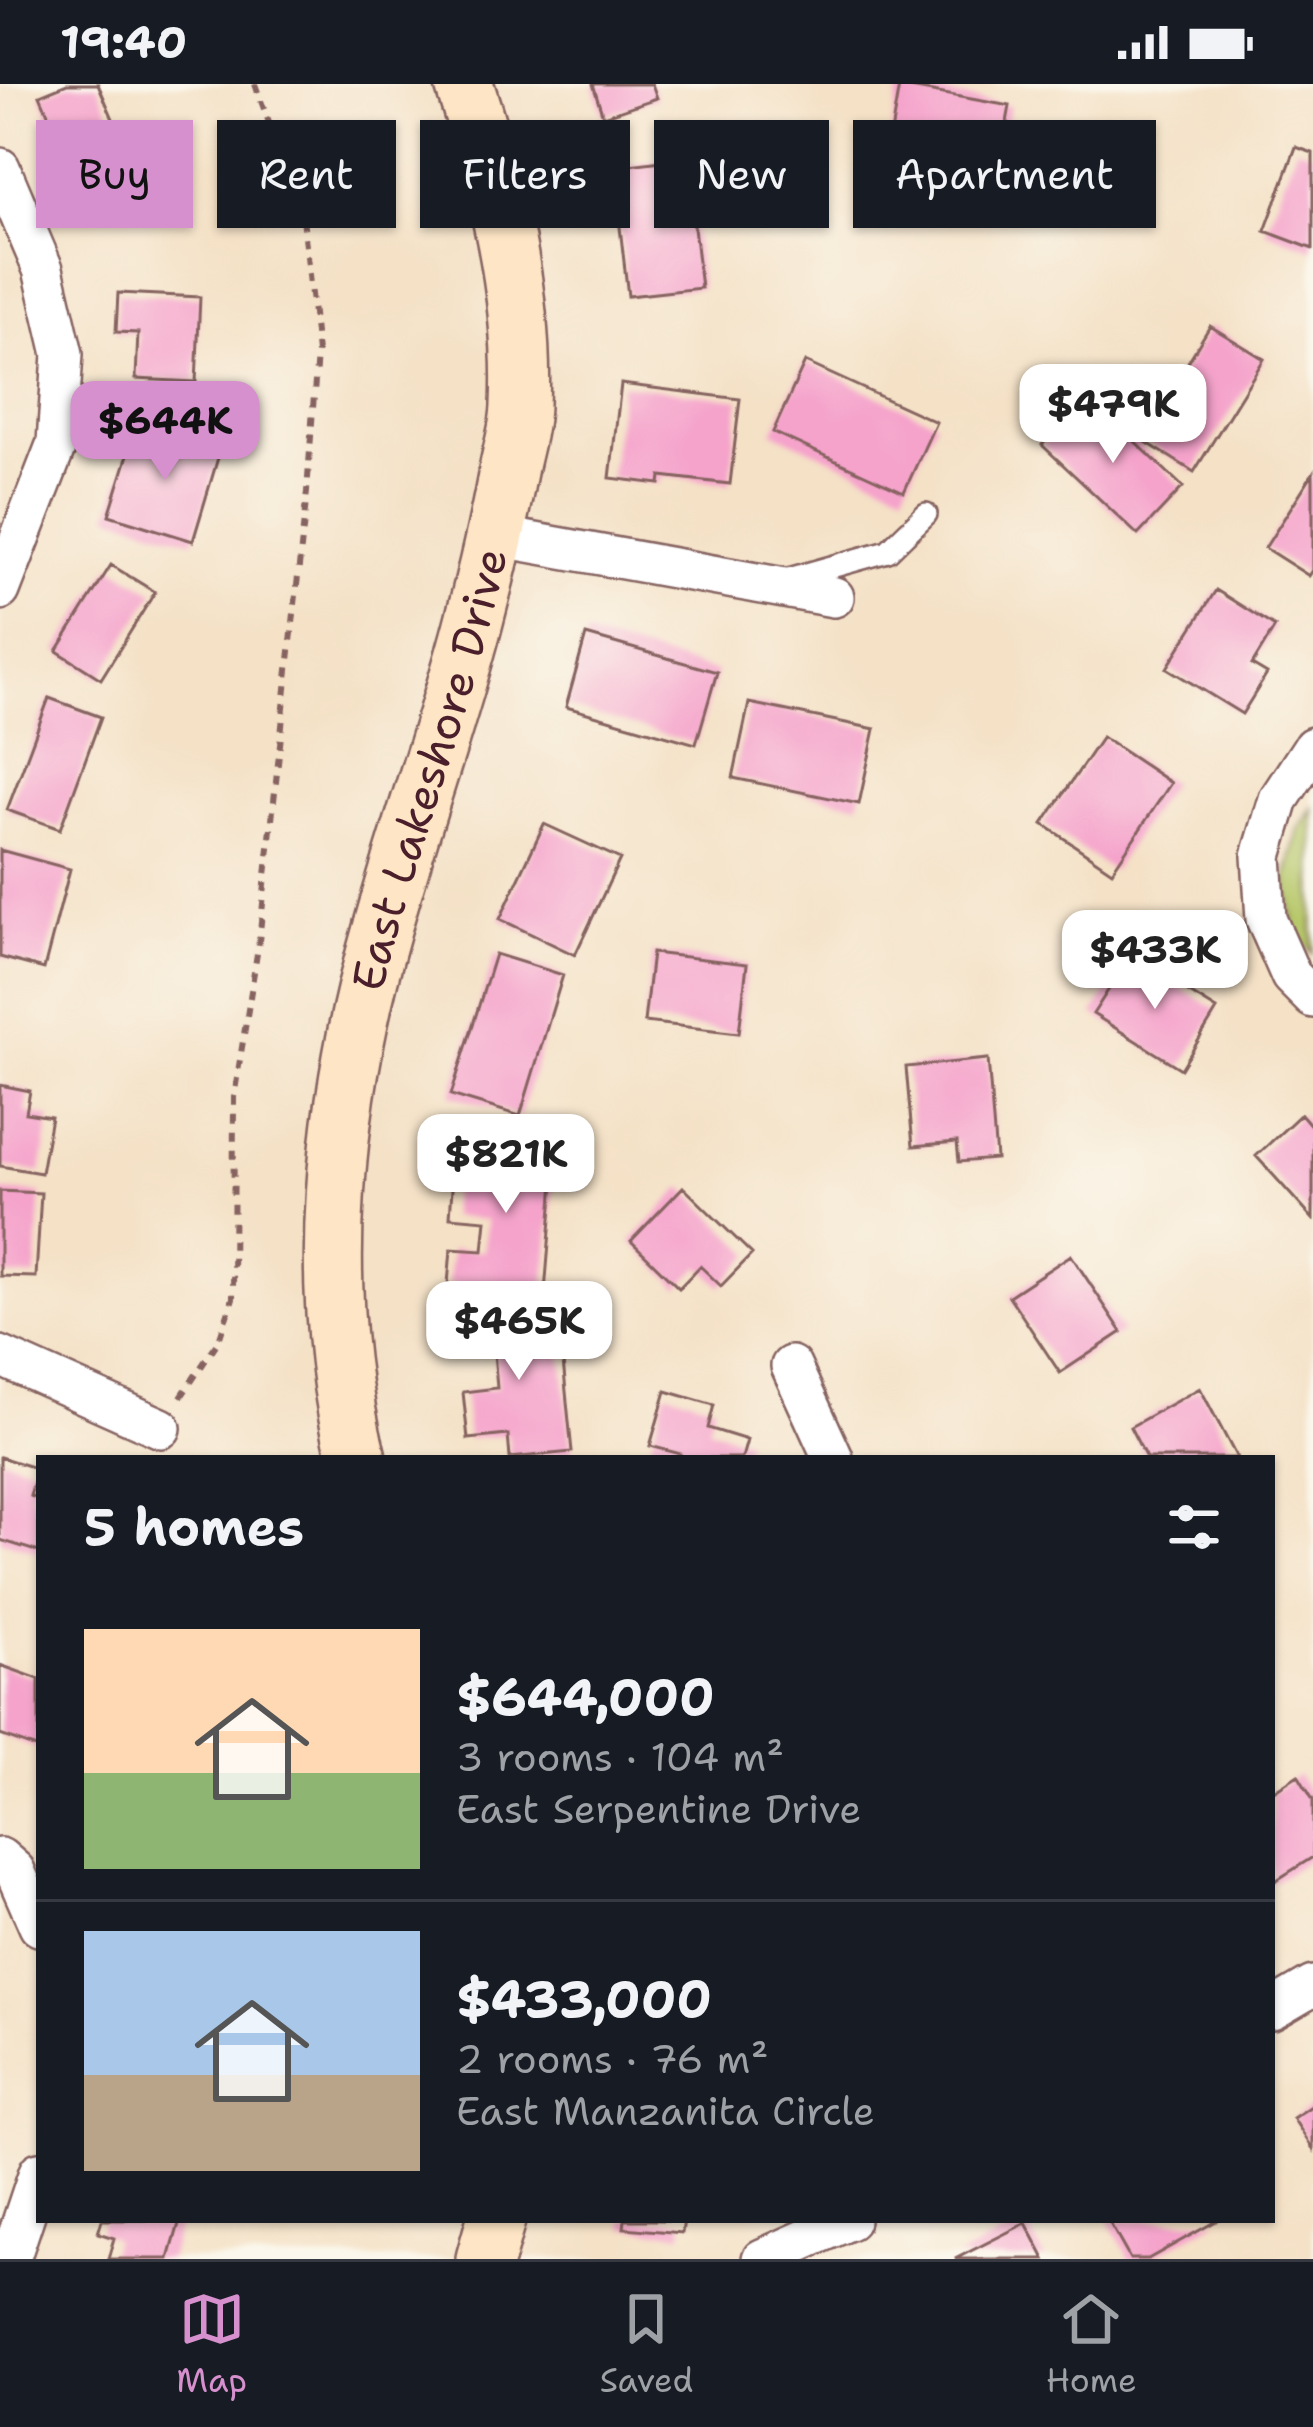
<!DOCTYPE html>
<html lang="en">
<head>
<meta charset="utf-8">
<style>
  :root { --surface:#171b24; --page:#242831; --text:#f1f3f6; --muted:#9ea1a6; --line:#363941; --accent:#d690ce }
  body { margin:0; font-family:"Shantell Sans",sans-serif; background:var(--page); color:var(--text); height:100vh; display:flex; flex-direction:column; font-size:45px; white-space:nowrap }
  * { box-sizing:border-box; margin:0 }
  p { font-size:39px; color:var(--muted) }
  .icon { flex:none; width:66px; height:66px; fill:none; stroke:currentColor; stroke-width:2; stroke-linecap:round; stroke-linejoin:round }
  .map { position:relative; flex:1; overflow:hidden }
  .details { position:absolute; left:36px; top:1371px; width:1239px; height:768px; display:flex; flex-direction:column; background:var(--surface); border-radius:0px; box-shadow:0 3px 9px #0004 }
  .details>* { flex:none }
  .top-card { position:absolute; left:36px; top:36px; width:1242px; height:108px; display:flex; gap:24px }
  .price { position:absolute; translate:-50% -102px; padding:0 27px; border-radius:24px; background:#fff; color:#222; font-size:39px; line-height:78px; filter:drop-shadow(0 3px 6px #0008) }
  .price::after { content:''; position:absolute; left:50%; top:72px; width:36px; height:27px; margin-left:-18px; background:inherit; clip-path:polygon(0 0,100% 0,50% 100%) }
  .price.current { background:var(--accent); color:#111 }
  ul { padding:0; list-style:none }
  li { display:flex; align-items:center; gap:36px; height:300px; padding:0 48px }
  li+li { border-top:3px solid var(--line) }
  li span { display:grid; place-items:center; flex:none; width:336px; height:240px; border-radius:0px; color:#555 }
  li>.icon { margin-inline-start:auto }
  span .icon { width:144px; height:144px; fill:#fffc; stroke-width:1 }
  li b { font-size:51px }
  h2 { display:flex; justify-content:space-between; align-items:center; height:144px; padding:0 48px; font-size:51px }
  .tag { padding:0 42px; border-radius:0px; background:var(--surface); box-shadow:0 3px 9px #0004; font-size:42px; line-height:108px }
  .tag.current { background:var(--accent); color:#111 }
  .status { display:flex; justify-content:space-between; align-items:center; height:84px; padding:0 60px; background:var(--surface); direction:ltr }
  .status svg { height:33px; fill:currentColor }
  .dock { display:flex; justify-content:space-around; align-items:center; height:168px; border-top:3px solid var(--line); background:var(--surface); font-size:33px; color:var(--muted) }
  .dock a { display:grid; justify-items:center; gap:6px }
  .dock .current { color:var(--accent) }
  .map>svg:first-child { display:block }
</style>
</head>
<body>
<div class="status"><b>19:40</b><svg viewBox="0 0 49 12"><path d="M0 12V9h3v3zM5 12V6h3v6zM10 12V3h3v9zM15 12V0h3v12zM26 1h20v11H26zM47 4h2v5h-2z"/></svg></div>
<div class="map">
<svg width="1313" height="2175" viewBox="0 0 1313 2175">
  <rect width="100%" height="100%" fill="#fbf7ec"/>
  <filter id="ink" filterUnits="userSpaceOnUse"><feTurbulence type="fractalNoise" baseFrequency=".00833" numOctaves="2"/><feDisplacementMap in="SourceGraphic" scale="24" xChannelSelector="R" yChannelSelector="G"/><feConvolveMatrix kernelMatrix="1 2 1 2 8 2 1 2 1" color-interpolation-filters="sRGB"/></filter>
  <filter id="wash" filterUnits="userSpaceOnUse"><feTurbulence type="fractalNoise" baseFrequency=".004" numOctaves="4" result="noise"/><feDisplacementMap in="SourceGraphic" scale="48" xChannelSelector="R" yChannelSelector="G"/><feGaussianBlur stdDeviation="2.7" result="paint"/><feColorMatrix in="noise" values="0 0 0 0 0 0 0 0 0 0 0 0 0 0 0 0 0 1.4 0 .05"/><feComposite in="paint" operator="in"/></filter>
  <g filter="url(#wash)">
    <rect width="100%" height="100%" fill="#f4e1c6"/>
    <!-- green -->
    <path fill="#b7c86b" stroke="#80744b" stroke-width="3" d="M 1313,725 L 1313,869 L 1295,849 L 1286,795 L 1299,746 Z"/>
    <g id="blocks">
      <!-- building -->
      <path fill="#f5a3cb" d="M 67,0 L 98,0 L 132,79 L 79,102 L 40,11 Z
        M 593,0 L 652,0 L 657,14 L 603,32 Z
        M 899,2 L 1010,22 L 1000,76 L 967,70 L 964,86 L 887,72 Z
        M 1296,63 L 1313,69 L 1313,165 L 1265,147 Z
        M 686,74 L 701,204 L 628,212 L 613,83 Z
        M 118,209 L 200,213 L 196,298 L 136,295 L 138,249 L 116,248 Z
        M 1210,242 L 1264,275 L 1194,388 L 1141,355 Z
        M 805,278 L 936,338 L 904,408 L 773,348 Z
        M 621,300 L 740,315 L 730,400 L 661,392 L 660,400 L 610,394 Z
        M 1088,313 L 1183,403 L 1138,451 L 1042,361 Z
        M 137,342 L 220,367 L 193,457 L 109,431 Z
        M 1313,389 L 1313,486 L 1309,492 L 1265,464 Z
        M 111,481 L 155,508 L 101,595 L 57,567 Z
        M 1216,506 L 1275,543 L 1252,581 L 1267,590 L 1242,630 L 1167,584 Z
        M 586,551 L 717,588 L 696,660 L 566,623 Z
        M 49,614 L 101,633 L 60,745 L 7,726 Z
        M 749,619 L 875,645 L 859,720 L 733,694 Z
        M 1102,653 L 1171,699 L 1112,787 L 1043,740 Z
        M 544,740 L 620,775 L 575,871 L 500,835 Z
        M 0,766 L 70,785 L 44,885 L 0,873 Z
        M 652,869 L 747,880 L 739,949 L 644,938 Z
        M 495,870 L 563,891 L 520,1032 L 451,1011 Z
        M 1130,872 L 1217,926 L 1181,985 L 1093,930 Z
        M 988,975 L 996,1075 L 959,1078 L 957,1058 L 913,1062 L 906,983 Z
        M 0,1001 L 30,1007 L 26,1029 L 51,1033 L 41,1089 L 0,1082 Z
        M 1301,1030 L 1313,1044 L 1313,1135 L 1256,1072 Z
        M 491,1055 L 557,1061 L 545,1208 L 448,1200 L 451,1165 L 483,1167 L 486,1136 L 450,1133 L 454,1077 L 488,1080 Z
        M 683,1103 L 752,1170 L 721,1202 L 700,1182 L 679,1204 L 631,1157 Z
        M 0,1107 L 41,1109 L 36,1193 L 0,1192 Z
        M 1071,1171 L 1122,1248 L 1060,1289 L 1009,1212 Z
        M 558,1227 L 572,1368 L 510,1374 L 508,1351 L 468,1355 L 463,1308 L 497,1304 L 494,1268 L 457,1272 L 454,1238 Z
        M 1200,1304 L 1237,1374 L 1146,1374 L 1130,1343 Z
        M 666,1307 L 714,1321 L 708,1344 L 747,1356 L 742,1374 L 680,1374 L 681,1370 L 650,1362 Z
        M 0,1373 L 38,1385 L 30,1412 L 39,1415 L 39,1468 L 0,1456 Z
        M 0,1581 L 39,1595 L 39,1665 L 0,1651 Z
        M 1298,1691 L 1313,1716 L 1313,1773 L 1272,1799 L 1272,1708 Z
        M 1313,2021 L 1313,2065 L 1293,2034 Z
        M 102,2136 L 180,2136 L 169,2175 L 108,2175 L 114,2154 L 98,2149 Z
        M 625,2136 L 684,2136 L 682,2149 L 624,2144 Z
        M 1108,2136 L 1218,2136 L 1148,2175 L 1130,2175 Z
        M 1026,2139 L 1045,2175 L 955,2175 Z"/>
    </g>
  </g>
  <g filter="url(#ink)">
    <use href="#blocks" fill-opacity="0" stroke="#866361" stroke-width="3"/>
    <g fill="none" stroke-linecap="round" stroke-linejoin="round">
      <!-- service casing -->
      <g stroke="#866361" stroke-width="26">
        <path id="service" d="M 785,496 L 888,467 L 926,430"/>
      </g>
      <!-- minor casing -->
      <g stroke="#866361" stroke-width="44">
        <path id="minor" d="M 0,84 L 43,185 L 63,270 L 57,359 L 0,506
          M 496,452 L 834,513
          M 1313,663 L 1279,715 L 1262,772 L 1266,835 L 1291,892 L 1313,914
          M 0,1272 L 161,1344
          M 791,1282 L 833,1374
          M 0,1774 L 15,1787 L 39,1842
          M 1272,1926 L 1313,1902
          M 10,2175 L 39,2088
          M 762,2175 L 849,2136"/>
      </g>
      <!-- secondary casing -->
      <g stroke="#866361" stroke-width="62">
        <g id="secondary">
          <path id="s1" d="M 357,1374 C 314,1203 334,1014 382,845 C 410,743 446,644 473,541 C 487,488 499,436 509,382 C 513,362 520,341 520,320 C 525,213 497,101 464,0"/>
          <path d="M 485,2175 L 496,2136"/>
        </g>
      </g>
      <!-- path -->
      <path stroke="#866361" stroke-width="6" stroke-dasharray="9 9" stroke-linecap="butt" d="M 181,1313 L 219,1256 L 233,1214 L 234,1013 L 259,857 L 307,408 L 317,269 L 303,133 L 255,0"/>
      <!-- service -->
      <use href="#service" stroke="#fff" stroke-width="21"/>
      <!-- minor -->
      <use href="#minor" stroke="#fff" stroke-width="39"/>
      <!-- secondary -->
      <use href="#secondary" stroke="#fde5c5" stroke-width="57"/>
    </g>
  </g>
  <g text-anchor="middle" stroke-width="9" stroke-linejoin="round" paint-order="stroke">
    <!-- street labels -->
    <g font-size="45" fill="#4a1f2b" stroke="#fbf7ec">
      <text dy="16" stroke="none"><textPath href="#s1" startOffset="702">East Lakeshore Drive</textPath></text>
    </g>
  </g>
</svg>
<b class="price" style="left:1113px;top:382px">$479K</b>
<b class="price current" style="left:165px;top:399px">$644K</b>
<b class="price" style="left:1155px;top:928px">$433K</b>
<b class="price" style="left:506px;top:1132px">$821K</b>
<b class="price" style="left:519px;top:1299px">$465K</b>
<div class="top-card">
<a class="tag current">Buy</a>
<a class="tag">Rent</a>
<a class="tag">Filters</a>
<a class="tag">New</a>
<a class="tag">Apartment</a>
</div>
<section class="details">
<h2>5 homes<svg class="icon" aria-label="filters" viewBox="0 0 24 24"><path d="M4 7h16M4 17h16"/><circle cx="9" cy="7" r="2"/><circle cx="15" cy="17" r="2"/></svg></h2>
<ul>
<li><span style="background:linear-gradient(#ffd9b3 60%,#8fb573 0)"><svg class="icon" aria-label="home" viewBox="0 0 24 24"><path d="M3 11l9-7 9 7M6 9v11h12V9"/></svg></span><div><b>$644,000</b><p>3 rooms · 104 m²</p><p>East Serpentine Drive</p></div></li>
<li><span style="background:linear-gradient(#a9c7e8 60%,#b9a48a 0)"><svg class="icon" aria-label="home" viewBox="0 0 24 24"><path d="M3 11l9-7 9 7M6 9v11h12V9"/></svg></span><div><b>$433,000</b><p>2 rooms · 76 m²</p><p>East Manzanita Circle</p></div></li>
</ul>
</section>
</div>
<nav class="dock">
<a class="current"><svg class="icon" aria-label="map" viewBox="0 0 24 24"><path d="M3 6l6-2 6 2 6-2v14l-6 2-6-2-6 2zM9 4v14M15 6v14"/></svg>Map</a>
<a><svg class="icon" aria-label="saved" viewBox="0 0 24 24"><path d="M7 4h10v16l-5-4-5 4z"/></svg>Saved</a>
<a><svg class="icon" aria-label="home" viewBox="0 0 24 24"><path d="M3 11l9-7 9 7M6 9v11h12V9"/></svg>Home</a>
</nav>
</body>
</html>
